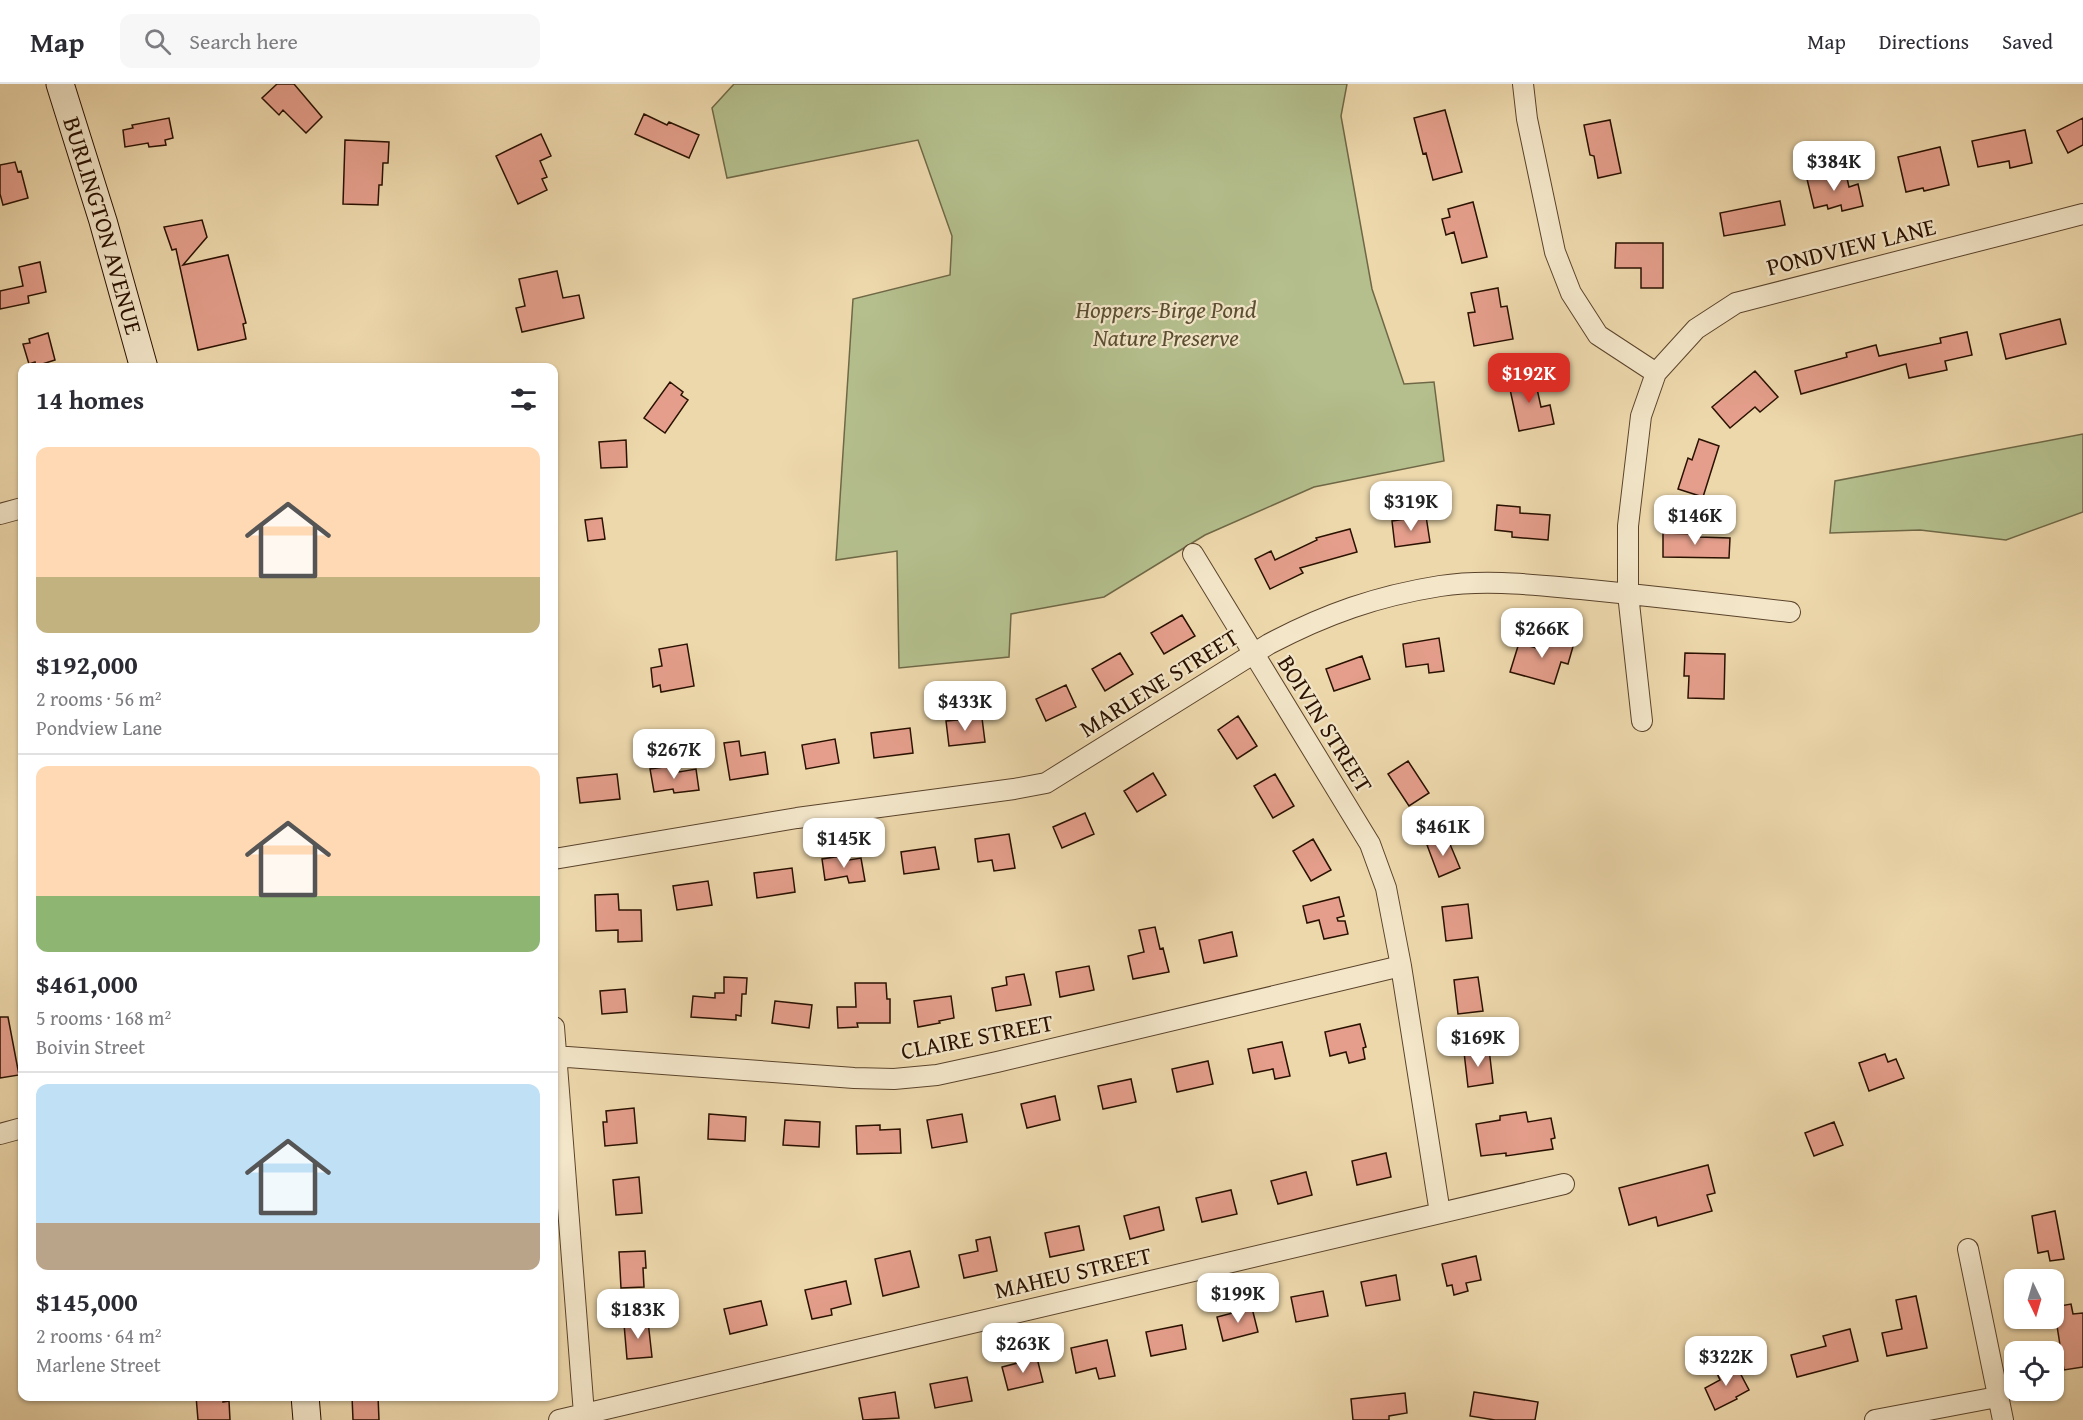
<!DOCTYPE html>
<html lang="en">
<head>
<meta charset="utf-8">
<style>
  :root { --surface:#fff; --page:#f7f7f7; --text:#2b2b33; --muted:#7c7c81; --line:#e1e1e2; --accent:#d93025 }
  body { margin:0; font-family:"Gentium Book Plus",serif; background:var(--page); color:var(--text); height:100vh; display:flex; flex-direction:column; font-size:22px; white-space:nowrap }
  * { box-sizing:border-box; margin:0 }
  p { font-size:20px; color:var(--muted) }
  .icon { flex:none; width:33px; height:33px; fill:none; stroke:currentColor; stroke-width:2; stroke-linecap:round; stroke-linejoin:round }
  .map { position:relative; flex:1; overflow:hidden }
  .drawer { position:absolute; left:18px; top:279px; width:540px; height:1038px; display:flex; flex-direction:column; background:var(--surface); border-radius:12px; box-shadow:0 2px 4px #0004 }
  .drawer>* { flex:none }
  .needle { width:39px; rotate:175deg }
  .buttons { position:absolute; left:2004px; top:1185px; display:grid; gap:12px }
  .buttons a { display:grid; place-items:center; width:60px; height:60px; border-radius:12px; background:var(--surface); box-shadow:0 2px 4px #0004; font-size:30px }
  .price { position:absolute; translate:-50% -51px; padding:0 14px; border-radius:12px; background:#fff; color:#222; font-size:20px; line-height:39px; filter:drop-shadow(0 2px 3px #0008) }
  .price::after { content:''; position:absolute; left:50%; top:36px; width:18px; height:14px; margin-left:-9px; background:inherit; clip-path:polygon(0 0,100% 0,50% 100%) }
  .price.selected { background:var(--accent); color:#fff }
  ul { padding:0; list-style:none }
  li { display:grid; align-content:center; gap:12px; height:318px; padding:0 18px }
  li+li { border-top:2px solid var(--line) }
  li span { display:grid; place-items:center; height:186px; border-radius:12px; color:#555 }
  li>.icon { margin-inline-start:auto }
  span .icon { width:108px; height:108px; fill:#fffc; stroke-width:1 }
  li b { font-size:26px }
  h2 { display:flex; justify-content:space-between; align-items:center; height:72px; padding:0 18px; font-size:26px }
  header { display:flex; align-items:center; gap:36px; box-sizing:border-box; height:84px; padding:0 30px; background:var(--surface); border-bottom:2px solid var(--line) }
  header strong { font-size:28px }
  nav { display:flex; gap:33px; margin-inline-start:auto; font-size:21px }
  .search { width:420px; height:54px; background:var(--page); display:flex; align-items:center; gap:15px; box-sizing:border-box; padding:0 21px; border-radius:12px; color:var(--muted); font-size:22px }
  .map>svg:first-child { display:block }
</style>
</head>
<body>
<header>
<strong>Map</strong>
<div class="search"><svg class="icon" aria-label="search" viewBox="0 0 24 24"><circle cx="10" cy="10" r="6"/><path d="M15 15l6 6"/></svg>Search here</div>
<nav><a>Map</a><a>Directions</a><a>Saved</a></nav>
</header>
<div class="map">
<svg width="2083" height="1336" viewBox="0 0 2083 1336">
  <rect width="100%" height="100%" fill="#edd8ac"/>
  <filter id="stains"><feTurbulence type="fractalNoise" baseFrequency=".00333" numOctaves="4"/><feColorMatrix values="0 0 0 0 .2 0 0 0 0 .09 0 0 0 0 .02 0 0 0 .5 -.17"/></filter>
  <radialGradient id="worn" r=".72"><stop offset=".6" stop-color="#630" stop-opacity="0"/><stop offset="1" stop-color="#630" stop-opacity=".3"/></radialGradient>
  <!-- green -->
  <path fill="#b4bf8d" stroke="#6f6846" stroke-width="1.5" d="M 734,0 L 1347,0 L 1341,32 L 1372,205 L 1404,300 L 1434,298 L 1444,377 L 1314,403 L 1205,451 L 1104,513 L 1011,530 L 1009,573 L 899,584 L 897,467 L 836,476 L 853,215 L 950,191 L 952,152 L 918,56 L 727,94 L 712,24 Z
    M 2083,350 L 2083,428 L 2006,456 L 1920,446 L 1830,449 L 1835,397 Z"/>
  <!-- building -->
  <path fill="#e49e8b" stroke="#2a1100" stroke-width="1.5" d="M 277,0 L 294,0 L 322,33 L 306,49 L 283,26 L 279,31 L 262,14 Z
    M 1445,26 L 1462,88 L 1433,96 L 1426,69 L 1423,70 L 1414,34 Z
    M 644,30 L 667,41 L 669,38 L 699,51 L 689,74 L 635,50 Z
    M 169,34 L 173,54 L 165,56 L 166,61 L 149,63 L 148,59 L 125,63 L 123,46 L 133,44 L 132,41 Z
    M 2083,34 L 2083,61 L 2068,69 L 2057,47 Z
    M 1610,36 L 1621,89 L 1598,94 L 1594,72 L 1590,71 L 1584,41 Z
    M 2025,46 L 2032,79 L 2010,84 L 2009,77 L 1978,83 L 1972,57 Z
    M 541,50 L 551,72 L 540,77 L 547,93 L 542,95 L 547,106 L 518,120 L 496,72 Z
    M 345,56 L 389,58 L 388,79 L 383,79 L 382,101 L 379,101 L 378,121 L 343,120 Z
    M 1940,63 L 1949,101 L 1924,107 L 1923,104 L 1906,108 L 1898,73 Z
    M 15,78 L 18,88 L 21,87 L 28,114 L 3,121 L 0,110 L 0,81 Z
    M 1834,88 L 1835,93 L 1846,90 L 1849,103 L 1858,100 L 1863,122 L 1842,127 L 1841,121 L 1828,125 L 1827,121 L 1814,124 L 1807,95 Z
    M 1780,117 L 1785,141 L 1724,152 L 1720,129 Z
    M 1473,118 L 1487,173 L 1462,179 L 1454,148 L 1446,151 L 1442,135 L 1450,133 L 1448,125 Z
    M 202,136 L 207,153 L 183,181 L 228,171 L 246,239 L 243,240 L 246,255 L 198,266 L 176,165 L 172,166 L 164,143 Z
    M 1616,159 L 1663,159 L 1663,204 L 1641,204 L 1641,184 L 1615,184 Z
    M 40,178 L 46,208 L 28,212 L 29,219 L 0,225 L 0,207 L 23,202 L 19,183 Z
    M 557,187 L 563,214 L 579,211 L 584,234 L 522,248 L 516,224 L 525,222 L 519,195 Z
    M 1498,204 L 1501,223 L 1507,222 L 1513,255 L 1474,262 L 1468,229 L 1475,228 L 1471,209 Z
    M 2060,235 L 2066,260 L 2006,275 L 2000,250 Z
    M 1967,248 L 1972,271 L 1945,277 L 1947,286 L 1909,294 L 1906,280 L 1801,310 L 1795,287 L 1847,273 L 1846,269 L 1876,261 L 1879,272 L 1941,259 L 1940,254 Z
    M 48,249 L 55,276 L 36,282 L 35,278 L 29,280 L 23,260 L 30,259 L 29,255 Z
    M 1755,287 L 1778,313 L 1760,328 L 1755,323 L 1730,344 L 1712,323 Z
    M 1534,291 L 1541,323 L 1550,321 L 1554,340 L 1519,347 L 1508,296 Z
    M 670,298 L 683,308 L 681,311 L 688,316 L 665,349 L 644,334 Z
    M 1699,355 L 1719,362 L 1703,413 L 1678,405 L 1688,374 L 1692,376 Z
    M 626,356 L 627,383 L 601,384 L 599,358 Z
    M 1497,421 L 1520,423 L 1520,429 L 1550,431 L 1548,456 L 1512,453 L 1512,448 L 1495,446 Z
    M 1426,432 L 1430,458 L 1395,463 L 1392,437 Z
    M 602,434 L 605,455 L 588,457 L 585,436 Z
    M 1350,445 L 1357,468 L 1300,484 L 1303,489 L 1270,505 L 1255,475 L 1271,467 L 1275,476 L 1317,456 L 1316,454 Z
    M 1663,449 L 1699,450 L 1699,453 L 1730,454 L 1729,474 L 1663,473 Z
    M 1182,531 L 1195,552 L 1164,570 L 1151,549 Z
    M 1544,550 L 1574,559 L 1568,580 L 1561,578 L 1554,600 L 1510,588 L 1519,559 L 1540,565 Z
    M 1439,554 L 1444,587 L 1429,589 L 1428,580 L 1406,583 L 1403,560 Z
    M 687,560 L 694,602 L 661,608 L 660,601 L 653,603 L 651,584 L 662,582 L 659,565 Z
    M 1120,569 L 1133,590 L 1105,607 L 1092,585 Z
    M 1685,569 L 1725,570 L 1724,615 L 1688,614 L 1689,592 L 1684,592 Z
    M 1362,572 L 1370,595 L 1334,607 L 1326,585 Z
    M 1066,601 L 1076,623 L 1046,637 L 1036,615 Z
    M 1238,632 L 1257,662 L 1237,675 L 1218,646 Z
    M 982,634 L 985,658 L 949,662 L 946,637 Z
    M 910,644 L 913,669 L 874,674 L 871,649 Z
    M 835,655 L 839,679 L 806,685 L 802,661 Z
    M 739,657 L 741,672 L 765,668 L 768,690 L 730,696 L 724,659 Z
    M 1408,677 L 1429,709 L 1409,722 L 1388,690 Z
    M 678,681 L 679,688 L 696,685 L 699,706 L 674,709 L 673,705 L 654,708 L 650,685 Z
    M 1153,689 L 1166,711 L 1137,728 L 1124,707 Z
    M 617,690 L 620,715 L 580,719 L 577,694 Z
    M 1275,690 L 1294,722 L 1273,734 L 1254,702 Z
    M 1085,729 L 1094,750 L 1062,764 L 1053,743 Z
    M 1009,750 L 1015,784 L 994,787 L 992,776 L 978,778 L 975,755 Z
    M 1447,753 L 1460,784 L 1439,793 L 1427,761 Z
    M 1313,755 L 1331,786 L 1311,797 L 1293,767 Z
    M 935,763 L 939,785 L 904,790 L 901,768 Z
    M 848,771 L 849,776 L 861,774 L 865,797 L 849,799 L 847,792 L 825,796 L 822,775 Z
    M 792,784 L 795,808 L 757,814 L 754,789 Z
    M 708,797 L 712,821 L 677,826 L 673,802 Z
    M 618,810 L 619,826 L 641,826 L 642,857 L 618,858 L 618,846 L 596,847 L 595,811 Z
    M 1339,813 L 1344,832 L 1337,834 L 1338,837 L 1345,837 L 1348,850 L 1324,855 L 1319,836 L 1307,839 L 1303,822 Z
    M 1468,820 L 1472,854 L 1446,857 L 1442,823 Z
    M 1155,843 L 1160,865 L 1163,864 L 1169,888 L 1133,895 L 1128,872 L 1144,868 L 1139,846 Z
    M 1232,848 L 1237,872 L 1204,879 L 1199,856 Z
    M 1089,882 L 1094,906 L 1060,913 L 1056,888 Z
    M 1024,890 L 1031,921 L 996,927 L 992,904 L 1007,901 L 1006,893 Z
    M 724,893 L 747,894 L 746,910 L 742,910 L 741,932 L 736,931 L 736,936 L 691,933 L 693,912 L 715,914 L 715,909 L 724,909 Z
    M 1478,893 L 1483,927 L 1458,930 L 1454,896 Z
    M 855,899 L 886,899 L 887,915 L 890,915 L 890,939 L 857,939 L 858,943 L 838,944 L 837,923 L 856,923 Z
    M 625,905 L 627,928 L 602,930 L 600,907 Z
    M 951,912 L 954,934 L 939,937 L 940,939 L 918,943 L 914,917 Z
    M 775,917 L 812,921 L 809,944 L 772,939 Z
    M 0,933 L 8,933 L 19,991 L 0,994 Z
    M 1360,940 L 1366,963 L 1363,964 L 1365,975 L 1349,979 L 1346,968 L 1330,972 L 1325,948 Z
    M 1282,958 L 1290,992 L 1275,995 L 1273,985 L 1253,989 L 1248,965 Z
    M 1489,965 L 1493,999 L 1468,1003 L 1464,968 Z
    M 1885,970 L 1888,978 L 1896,975 L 1904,994 L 1869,1007 L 1859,979 Z
    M 1208,977 L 1213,1000 L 1177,1008 L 1172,985 Z
    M 1131,995 L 1136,1018 L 1103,1025 L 1098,1002 Z
    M 1055,1012 L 1060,1036 L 1027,1044 L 1021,1020 Z
    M 634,1024 L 637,1059 L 605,1062 L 603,1038 L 607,1038 L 606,1027 Z
    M 1526,1028 L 1528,1038 L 1551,1034 L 1555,1054 L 1551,1055 L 1553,1065 L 1506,1072 L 1506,1069 L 1481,1072 L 1476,1040 L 1500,1036 L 1500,1032 Z
    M 709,1030 L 746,1033 L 745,1057 L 708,1055 Z
    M 962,1030 L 967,1058 L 932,1064 L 927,1036 Z
    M 785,1036 L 820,1038 L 819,1063 L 783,1061 Z
    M 1834,1038 L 1843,1061 L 1814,1072 L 1805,1049 Z
    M 880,1041 L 880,1046 L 900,1045 L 901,1069 L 857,1070 L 856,1042 Z
    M 1386,1069 L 1391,1093 L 1357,1101 L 1352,1077 Z
    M 1708,1081 L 1715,1109 L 1707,1111 L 1712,1127 L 1658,1142 L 1656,1133 L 1629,1141 L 1619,1104 Z
    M 1306,1088 L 1312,1111 L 1278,1120 L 1271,1097 Z
    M 639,1093 L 642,1129 L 616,1131 L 613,1096 Z
    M 1231,1106 L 1237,1130 L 1202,1138 L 1196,1114 Z
    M 1159,1123 L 1164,1146 L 1130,1155 L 1124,1132 Z
    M 2055,1127 L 2064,1175 L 2050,1177 L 2048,1167 L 2038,1169 L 2032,1132 Z
    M 1079,1142 L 1084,1166 L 1050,1173 L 1045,1149 Z
    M 990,1153 L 997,1187 L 964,1194 L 959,1171 L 978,1167 L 976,1156 Z
    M 645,1167 L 646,1184 L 643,1184 L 644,1203 L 621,1204 L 619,1168 Z
    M 910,1167 L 919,1203 L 883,1212 L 875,1175 Z
    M 1476,1172 L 1481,1196 L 1466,1199 L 1468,1207 L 1454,1211 L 1452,1201 L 1447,1202 L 1442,1180 Z
    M 1396,1191 L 1400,1216 L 1366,1222 L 1361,1198 Z
    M 846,1197 L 851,1220 L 831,1225 L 832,1231 L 812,1235 L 805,1206 Z
    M 1323,1207 L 1328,1232 L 1296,1238 L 1291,1213 Z
    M 1916,1212 L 1927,1264 L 1887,1272 L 1882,1249 L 1902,1245 L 1896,1216 Z
    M 761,1217 L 767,1241 L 730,1250 L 724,1225 Z
    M 2071,1220 L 2073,1230 L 2083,1229 L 2083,1283 L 2064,1286 L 2054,1223 Z
    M 1252,1224 L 1258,1248 L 1223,1257 L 1217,1233 Z
    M 648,1237 L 652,1273 L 627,1275 L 624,1240 Z
    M 1182,1241 L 1186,1265 L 1151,1272 L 1146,1248 Z
    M 1850,1245 L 1858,1277 L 1797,1293 L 1791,1271 L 1826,1262 L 1823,1252 Z
    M 1107,1256 L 1115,1292 L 1099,1295 L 1096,1284 L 1076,1289 L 1071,1264 Z
    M 1037,1274 L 1043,1298 L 1008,1306 L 1002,1283 Z
    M 1730,1278 L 1735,1289 L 1739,1287 L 1749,1306 L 1736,1313 L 1737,1315 L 1715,1326 L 1705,1304 L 1720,1296 L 1715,1285 Z
    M 967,1293 L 972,1317 L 935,1324 L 930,1300 Z
    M 895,1308 L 899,1334 L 863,1336 L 859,1314 Z
    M 1474,1308 L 1538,1318 L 1535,1336 L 1495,1336 L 1470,1332 Z
    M 1405,1309 L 1407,1329 L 1389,1332 L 1389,1336 L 1353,1336 L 1351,1315 Z
    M 196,1312 L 223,1312 L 223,1318 L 229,1317 L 230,1336 L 198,1336 Z
    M 352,1312 L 378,1312 L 379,1336 L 353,1336 Z"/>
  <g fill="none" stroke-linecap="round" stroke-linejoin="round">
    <!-- street casing -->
    <g stroke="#5b432b" stroke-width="22">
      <path id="street" d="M 1523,0 L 1527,35 L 1555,168 L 1571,209 L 1598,251 L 1656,289 L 1696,245 L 1736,219 L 2083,130
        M 0,430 L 22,424
        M 1193,470 L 1370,760 L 1386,804 L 1401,882 L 1440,1129
        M 1642,637 L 1628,510 L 1628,442 L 1641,332 L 1656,289
        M 554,775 L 797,734 L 1014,705 L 1046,699 L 1269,560 C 1326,530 1377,512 1440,502 C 1487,495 1535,501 1581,505 C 1651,512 1721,520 1790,528
        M 554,943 L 584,1330
        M 554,972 L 854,994 L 894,995 L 937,991 L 997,978 L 1401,882
        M 0,1050 L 22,1044
        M 1968,1165 L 2003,1336
        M 559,1336 L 1564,1100
        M 1875,1336 L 1997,1313"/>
    </g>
    <!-- secondary casing -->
    <g stroke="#2a1100" stroke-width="29">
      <g id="secondary">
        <path id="s1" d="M 60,0 L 103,137 L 144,284"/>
        <path d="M 305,1312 L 307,1336"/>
      </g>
    </g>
    <!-- street -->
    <use href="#street" stroke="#f3e6c9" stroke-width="20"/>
    <!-- secondary -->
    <use href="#secondary" stroke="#f3e6c9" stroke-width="27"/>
  </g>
  <g text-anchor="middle" stroke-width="4.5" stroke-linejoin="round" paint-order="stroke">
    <!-- street labels -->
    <g font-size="24" fill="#2a1100" stroke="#f3e6c9">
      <text dy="8" stroke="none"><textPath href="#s1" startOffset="148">BURLINGTON AVENUE</textPath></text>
      <text transform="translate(1851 163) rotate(-14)" y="8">PONDVIEW LANE</text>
      <text transform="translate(1159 599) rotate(-32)" y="8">MARLENE STREET</text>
      <text transform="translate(1325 640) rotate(58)" y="8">BOIVIN STREET</text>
      <text transform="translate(977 953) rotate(-11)" y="8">CLAIRE STREET</text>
      <text transform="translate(1073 1189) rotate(-13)" y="8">MAHEU STREET</text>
    </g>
    <!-- park labels -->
    <g font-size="24" font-style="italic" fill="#5a4e31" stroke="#f3e6c9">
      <text x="1166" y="234">Hoppers-Birge Pond<tspan x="1166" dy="28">Nature Preserve</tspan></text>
    </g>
  </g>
  <rect width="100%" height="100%" filter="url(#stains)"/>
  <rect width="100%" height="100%" fill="url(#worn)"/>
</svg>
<div class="buttons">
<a><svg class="needle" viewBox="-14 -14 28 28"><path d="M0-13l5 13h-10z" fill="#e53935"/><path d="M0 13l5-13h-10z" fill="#7c7c81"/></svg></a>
<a><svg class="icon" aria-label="locate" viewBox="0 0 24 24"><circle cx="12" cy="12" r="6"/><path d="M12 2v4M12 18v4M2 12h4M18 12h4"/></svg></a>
</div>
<b class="price" style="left:1834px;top:108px">$384K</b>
<b class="price selected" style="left:1529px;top:320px">$192K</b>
<b class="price" style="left:1411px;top:448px">$319K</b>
<b class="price" style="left:1695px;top:462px">$146K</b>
<b class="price" style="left:1542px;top:575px">$266K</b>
<b class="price" style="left:965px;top:648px">$433K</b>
<b class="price" style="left:674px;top:696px">$267K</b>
<b class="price" style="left:1443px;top:773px">$461K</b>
<b class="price" style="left:844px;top:785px">$145K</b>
<b class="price" style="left:1478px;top:984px">$169K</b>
<b class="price" style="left:1238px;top:1240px">$199K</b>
<b class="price" style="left:638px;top:1256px">$183K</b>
<b class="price" style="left:1023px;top:1290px">$263K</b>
<b class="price" style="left:1726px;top:1303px">$322K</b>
<section class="drawer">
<h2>14 homes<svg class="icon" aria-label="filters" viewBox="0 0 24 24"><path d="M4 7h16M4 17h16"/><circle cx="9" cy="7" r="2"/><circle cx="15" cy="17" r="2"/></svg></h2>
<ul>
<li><span style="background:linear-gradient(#ffd9b3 70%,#c2b280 0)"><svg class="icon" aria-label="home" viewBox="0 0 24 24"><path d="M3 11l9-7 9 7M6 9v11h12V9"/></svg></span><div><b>$192,000</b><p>2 rooms · 56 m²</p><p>Pondview Lane</p></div></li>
<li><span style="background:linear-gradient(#ffd9b3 70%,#8fb573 0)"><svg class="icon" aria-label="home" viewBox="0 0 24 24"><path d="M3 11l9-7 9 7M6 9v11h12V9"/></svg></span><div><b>$461,000</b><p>5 rooms · 168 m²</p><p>Boivin Street</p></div></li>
<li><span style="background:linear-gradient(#bfe0f5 75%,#b9a48a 0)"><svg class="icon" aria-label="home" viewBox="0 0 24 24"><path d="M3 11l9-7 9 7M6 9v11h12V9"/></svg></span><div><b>$145,000</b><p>2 rooms · 64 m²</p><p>Marlene Street</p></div></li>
</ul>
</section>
</div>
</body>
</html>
